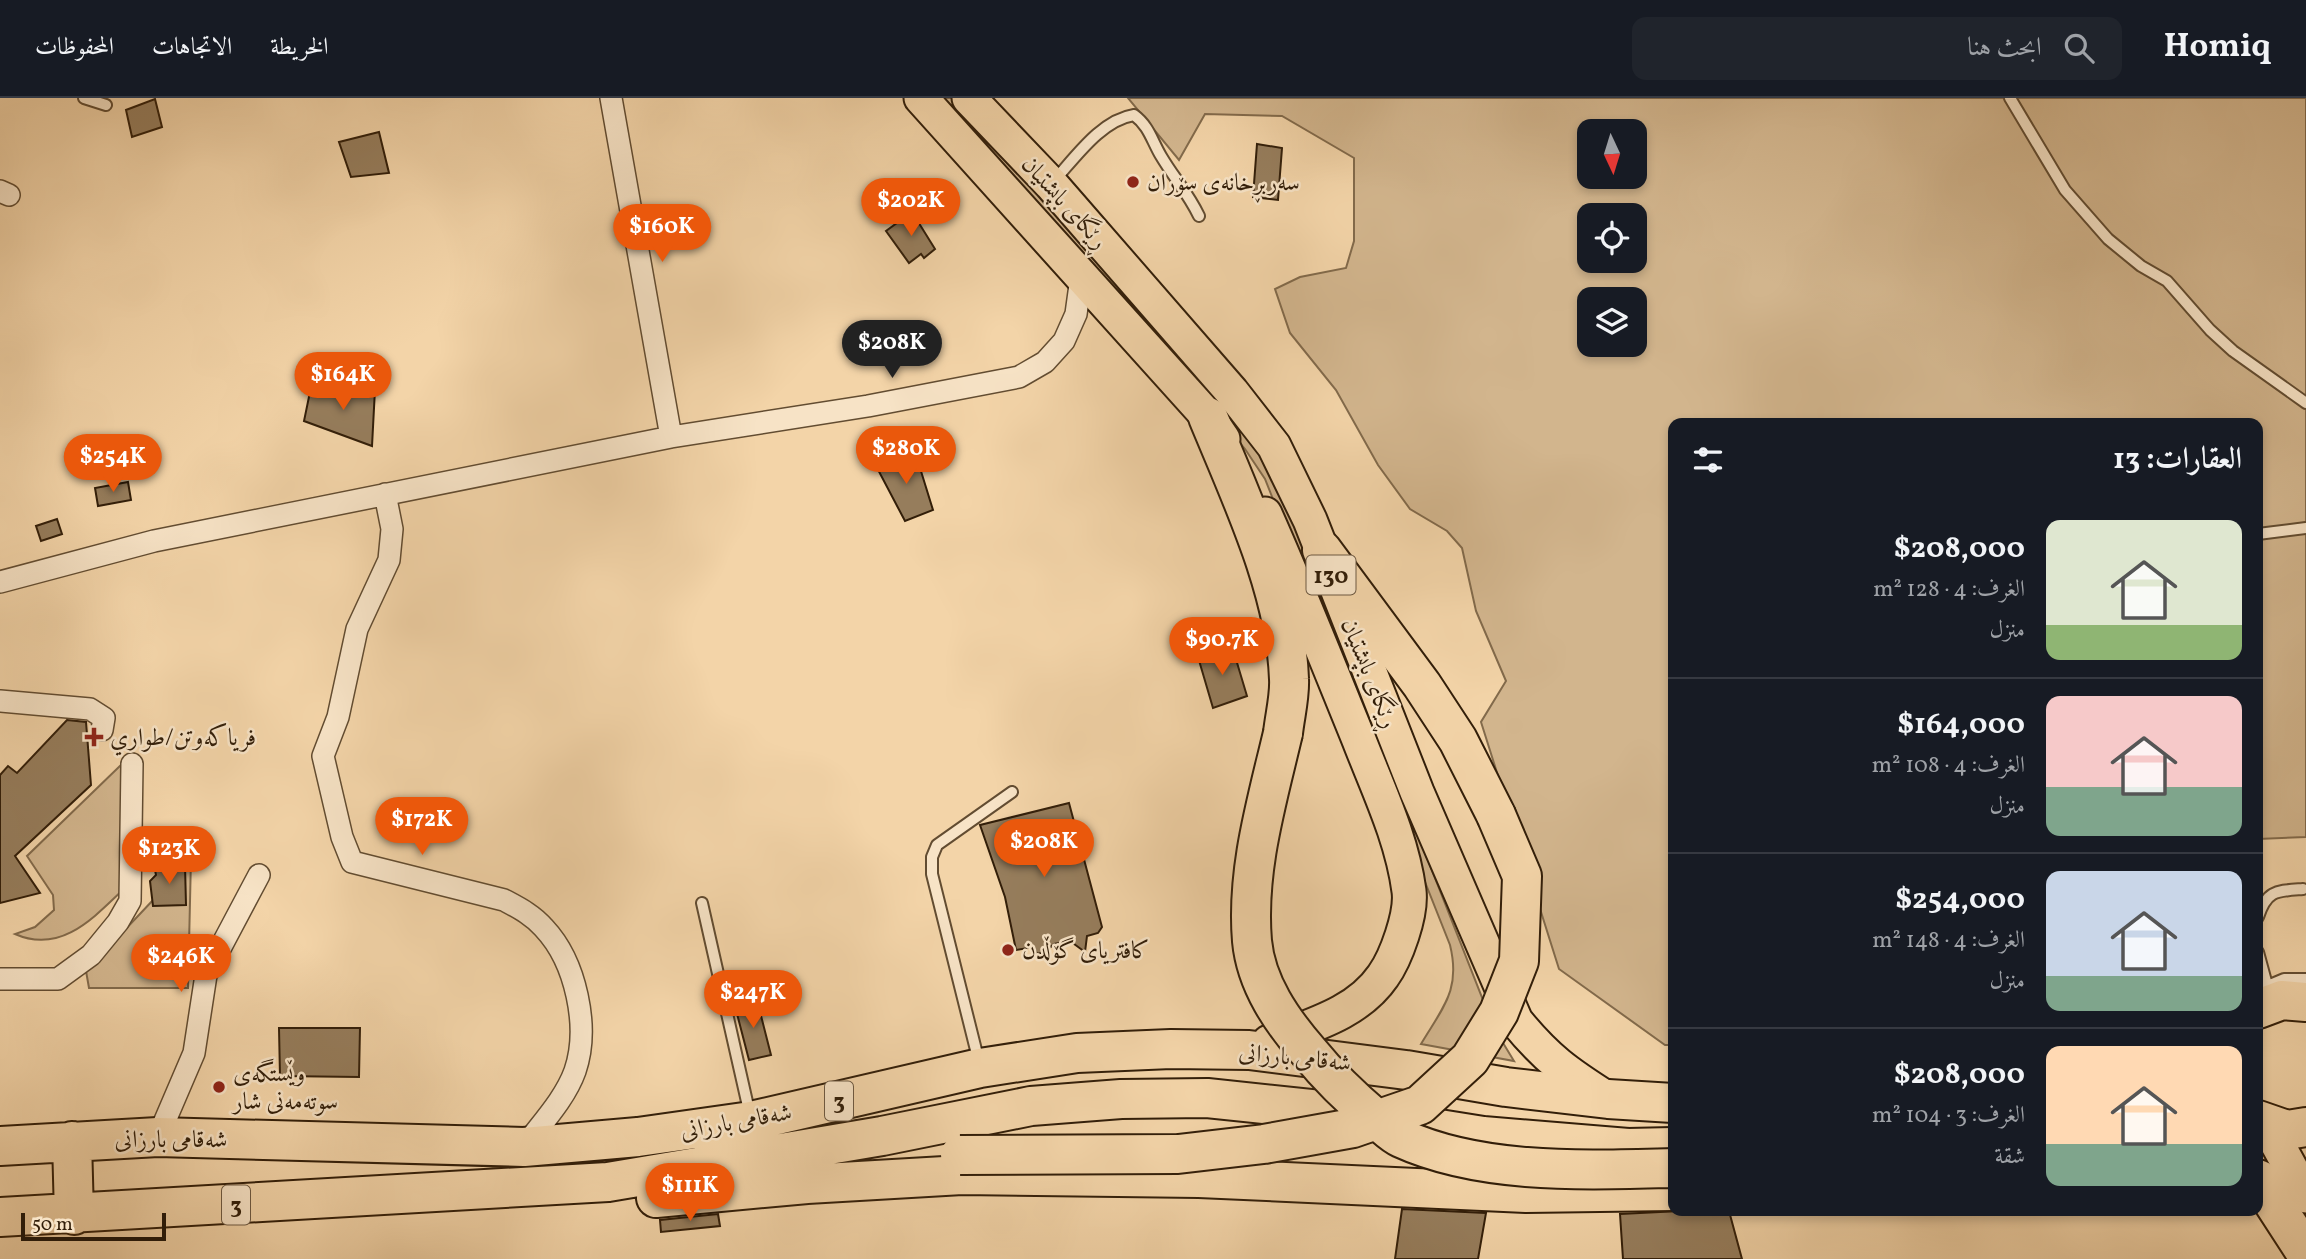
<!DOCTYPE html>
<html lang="ar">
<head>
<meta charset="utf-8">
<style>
  :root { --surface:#171b24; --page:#20242c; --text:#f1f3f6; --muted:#9ea1a6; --line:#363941; --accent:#ea580c }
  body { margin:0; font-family:Vollkorn,Amiri,serif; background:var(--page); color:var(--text); direction:rtl; height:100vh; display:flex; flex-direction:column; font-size:26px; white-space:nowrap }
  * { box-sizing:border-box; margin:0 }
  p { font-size:23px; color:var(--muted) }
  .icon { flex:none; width:38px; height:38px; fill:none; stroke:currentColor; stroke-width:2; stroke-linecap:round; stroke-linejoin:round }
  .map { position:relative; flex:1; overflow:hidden; direction:ltr }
  .sheet { position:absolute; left:1668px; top:320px; width:595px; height:798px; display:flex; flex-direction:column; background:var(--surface); border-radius:14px; box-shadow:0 4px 10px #0003; direction:rtl }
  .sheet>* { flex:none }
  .needle { width:46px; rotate:176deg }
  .tools { position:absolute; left:1577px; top:21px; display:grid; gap:14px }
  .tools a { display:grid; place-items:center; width:70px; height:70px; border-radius:14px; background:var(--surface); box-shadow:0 4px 10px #0003; font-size:35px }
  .scale { position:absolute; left:21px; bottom:18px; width:145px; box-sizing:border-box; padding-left:7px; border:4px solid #321e09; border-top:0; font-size:19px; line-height:24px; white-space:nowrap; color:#321e09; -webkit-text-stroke:5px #f7e3c6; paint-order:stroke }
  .price { position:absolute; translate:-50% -60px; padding:0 16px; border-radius:24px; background:var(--accent); color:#fff; font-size:23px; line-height:46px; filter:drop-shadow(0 2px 4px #0008) }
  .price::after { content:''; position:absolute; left:50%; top:42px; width:21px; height:16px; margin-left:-10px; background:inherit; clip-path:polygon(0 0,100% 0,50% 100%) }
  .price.selected { background:#222; color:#fff }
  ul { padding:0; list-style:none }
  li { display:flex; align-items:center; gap:21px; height:175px; padding:0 21px }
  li+li { border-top:2px solid var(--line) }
  li span { display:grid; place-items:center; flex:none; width:196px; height:140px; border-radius:14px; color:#555 }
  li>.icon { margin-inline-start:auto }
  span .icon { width:84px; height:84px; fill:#fffc; stroke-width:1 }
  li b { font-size:30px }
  h2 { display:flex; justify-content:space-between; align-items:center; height:84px; padding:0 21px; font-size:30px }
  header { display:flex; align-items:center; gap:42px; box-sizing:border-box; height:98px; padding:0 35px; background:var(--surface); border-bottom:2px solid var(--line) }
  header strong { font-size:33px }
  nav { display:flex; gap:38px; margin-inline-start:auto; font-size:24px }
  .search { width:490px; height:63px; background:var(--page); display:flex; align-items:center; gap:18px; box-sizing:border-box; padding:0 24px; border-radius:14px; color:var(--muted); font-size:26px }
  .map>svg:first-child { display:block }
</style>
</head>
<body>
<header>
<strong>Homiq</strong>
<div class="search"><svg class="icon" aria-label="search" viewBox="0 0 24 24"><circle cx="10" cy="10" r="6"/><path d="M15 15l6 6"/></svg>ابحث هنا</div>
<nav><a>الخريطة</a><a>الاتجاهات</a><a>المحفوظات</a></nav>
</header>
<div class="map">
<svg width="2306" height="1161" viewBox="0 0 2306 1161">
  <rect width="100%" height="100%" fill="#f3d4a8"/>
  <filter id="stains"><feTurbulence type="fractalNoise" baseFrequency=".00286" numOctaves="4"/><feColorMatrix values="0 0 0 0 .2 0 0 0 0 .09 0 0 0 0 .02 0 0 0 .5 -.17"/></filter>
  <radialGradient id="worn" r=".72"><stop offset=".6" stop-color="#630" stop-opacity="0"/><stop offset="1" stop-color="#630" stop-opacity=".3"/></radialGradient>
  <!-- green -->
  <path fill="#d2b58d" stroke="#826a4b" stroke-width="2" fill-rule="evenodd" d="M 936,0 L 952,0 L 976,23 L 1251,342 L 1271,373 L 1295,424 L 1494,930 L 1514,963 L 1421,946 C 1443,909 1461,892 1450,847 L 1265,381 L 1245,351 L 1212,312 Z
    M 1128,0 L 2306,0 L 2306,739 L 2258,741 L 2258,326 L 1673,326 L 1673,947 L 1665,947 L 1559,871 L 1481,624 L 1506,583 L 1476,513 L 1462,450 L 1447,433 L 1410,411 L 1378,367 L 1336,292 L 1290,235 L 1275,191 L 1300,179 L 1346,170 L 1354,143 L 1354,60 L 1282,18 L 1205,16 L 1179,62 ZM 1589,33 L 1634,33 L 1634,79 L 1589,79 ZM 1589,117 L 1634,117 L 1634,163 L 1589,163 ZM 1589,201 L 1634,201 L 1634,247 L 1589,247 Z
    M 123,665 L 127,788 C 95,818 62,857 15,836 L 35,829 L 54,812 L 53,797 L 27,758 Z
    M 170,759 L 191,760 L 188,890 L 89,890 L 86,873 L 171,783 Z"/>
  <!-- building -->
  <path fill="#967d5c" stroke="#321e09" stroke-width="2" d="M 155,1 L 162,29 L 132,39 L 126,12 Z
    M 379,34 L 389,75 L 351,79 L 339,44 Z
    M 1257,46 L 1282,50 L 1278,102 L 1253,99 Z
    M 912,114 L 935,151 L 924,160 L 921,156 L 909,165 L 886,133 Z
    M 311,289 L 375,291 L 372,348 L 304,323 Z
    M 916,357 L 933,412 L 905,423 L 875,366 Z
    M 128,384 L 131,402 L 98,408 L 95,390 Z
    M 57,421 L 62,436 L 41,443 L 36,428 Z
    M 1232,548 L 1247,598 L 1213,610 L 1198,559 Z
    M 67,622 L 86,624 L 91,687 L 15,758 L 40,795 L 0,805 L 0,677 L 8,668 L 17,675 Z
    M 1069,705 L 1102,829 L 1098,835 L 1087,838 L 1085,854 L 1070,843 L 1054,846 L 1045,854 L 1037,856 L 1034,849 L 1016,852 L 1005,799 L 980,727 Z
    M 154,767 L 185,767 L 186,807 L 153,808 L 150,783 L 156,777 Z
    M 757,902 L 771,957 L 749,962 L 735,908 Z
    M 279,930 L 360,930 L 359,979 L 280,978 Z
    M 1402,1111 L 1486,1115 L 1478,1161 L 1395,1161 Z
    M 1680,1113 L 1729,1113 L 1742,1161 L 1623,1161 L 1620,1116 Z
    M 718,1116 L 720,1128 L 661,1134 L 660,1122 Z"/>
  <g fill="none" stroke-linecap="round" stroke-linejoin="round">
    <!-- lane casing -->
    <g stroke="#624c31" stroke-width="14">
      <path id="lane" d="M 84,0 L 106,7
        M 2010,0 L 2065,92 L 2108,141 L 2141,168 L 2167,183 L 2210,232 L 2233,253 L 2306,305
        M 1053,84 C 1075,60 1101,22 1134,17 C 1149,28 1152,43 1161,58 C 1174,80 1188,95 1199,118
        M 2258,436 L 2306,430
        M 702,805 L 750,1017
        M 2258,819 C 2267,792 2276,793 2303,791
        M 2258,854 L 2267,887
        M 2258,892 L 2284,881 L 2306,881
        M 979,964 L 932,776 L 932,759 L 937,747 L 1012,694"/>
    </g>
    <!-- street casing -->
    <g stroke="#624c31" stroke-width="24">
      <path id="street" d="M 611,0 L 671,339
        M 0,93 L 9,97
        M 385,396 L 392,431 L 389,462 L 357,531 L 338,619 L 323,658 L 342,739 L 352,764 L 504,802 C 519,810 533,817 544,830 C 576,864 590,929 575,973 C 565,1001 541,1026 524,1049
        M 0,484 L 154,443 L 671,339 L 868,308 L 1019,279 L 1045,264 L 1064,243 L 1076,216 L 1080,187 L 1078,174
        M 0,603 L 90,611 L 104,620 L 102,632
        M 0,881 L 58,881 L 91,857 L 118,824 L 130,803 L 132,666
        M 158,1039 L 194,955 L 206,877 L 259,777"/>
    </g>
    <!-- primary casing -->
    <g stroke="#321e09" stroke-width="37">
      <path id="primary" d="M 921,0 L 1208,319 L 1223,341
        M 969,0 L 1051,86 L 1232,294 L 1274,348 L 1310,422 L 1417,694 L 1516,923 C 1547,961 1567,975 1608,1001
        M 1265,416 C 1298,490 1328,566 1359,642 C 1378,691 1402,740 1409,793 C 1412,816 1396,860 1383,878 C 1357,916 1309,928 1269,944
        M 2267,1027 L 2306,1098"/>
    </g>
    <!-- highway casing -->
    <g stroke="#321e09" stroke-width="42">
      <path id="highway" d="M 1208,319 C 1241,399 1286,493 1289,581 C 1290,598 1285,617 1283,635
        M 1322,452 L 1422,587 L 1458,642 L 1496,717
        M 2258,911 L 2282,902 L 2306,904
        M 2258,1022 L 2287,1032 L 2306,1029
        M 72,1043 L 74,1117
        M 0,1048 L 158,1039 L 524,1049 L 638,1039 L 751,1023 L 980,970 L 1077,955 L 1171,951 L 1249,952 L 1406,972 L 1506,989 L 1608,1001 L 1673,1005
        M 2258,1081 L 2306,1155
        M 656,1100 L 807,1086 L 962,1077 L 1199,1080 L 1526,1095 L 1673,1093
        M 0,1119 L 608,1084 L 882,1038 L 1031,1008 L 1121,1001 L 1207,1000 L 1320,1012 L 1483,1038 L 1628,1050 L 1673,1049"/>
    </g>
    <!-- lane -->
    <use href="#lane" stroke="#f7e3c6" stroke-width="10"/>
    <!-- street -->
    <use href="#street" stroke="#f7e3c6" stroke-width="21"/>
    <!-- primary -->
    <use href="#primary" stroke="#f3d4a8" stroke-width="33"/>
    <!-- highway -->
    <use href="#highway" stroke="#f3d4a8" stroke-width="38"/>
    <!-- highway-bridge casing -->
    <g stroke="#321e09" stroke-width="42" stroke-linecap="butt">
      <path id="highway-bridge" d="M 1283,635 C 1267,703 1246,772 1252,843 C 1256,886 1282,923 1309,954 C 1330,980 1351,1000 1376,1021 C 1384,1027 1392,1036 1401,1040 C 1482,1077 1586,1072 1673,1070
        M 960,1057 L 1178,1056 L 1264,1046 L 1353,1030 L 1420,1007 L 1470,961 L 1499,914 L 1519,863 L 1522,778 L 1496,717"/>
    </g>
    <!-- highway-bridge -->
    <use href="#highway-bridge" stroke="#f3d4a8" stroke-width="38"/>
  </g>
  <!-- markers -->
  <g fill="#8f2418" stroke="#f7e3c6" stroke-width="2.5">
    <circle cx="1133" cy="84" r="7"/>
    <path d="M90.5 628.5h7v7h7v7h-7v7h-7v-7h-7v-7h7z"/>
    <circle cx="1008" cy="852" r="7"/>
    <circle cx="219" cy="989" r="7"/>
  </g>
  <g text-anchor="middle" stroke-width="5" stroke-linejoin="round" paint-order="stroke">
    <!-- shield labels -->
    <g fill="#f7e3c6" stroke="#6d5942" stroke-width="2">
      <rect x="1306.5" y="457.5" width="49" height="39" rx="5"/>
      <rect x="825" y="983.5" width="28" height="39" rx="5"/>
      <rect x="222" y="1087.5" width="28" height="39" rx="5"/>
    </g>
    <g font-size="23" font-weight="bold" fill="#321e09">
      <text x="1331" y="485">130</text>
      <text x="839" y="1011">3</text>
      <text x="236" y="1115">3</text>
    </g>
    <!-- poi labels -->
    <g font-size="24" fill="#321e09" stroke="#f7e3c6" text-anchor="start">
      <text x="1147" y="92">سەربڕخانەی سۆران</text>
      <text x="110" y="647">فریاکەوتن/طواري</text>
      <text x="1022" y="860">کافتریای گۆڵدن</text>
      <text x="233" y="983">وێستگەی<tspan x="233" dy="28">سوتەمەنی شار</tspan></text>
    </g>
    <!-- street labels -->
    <g font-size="24" fill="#321e09" stroke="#f7e3c6">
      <text transform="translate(1065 104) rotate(48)" y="8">ڕێگای باپشتیان</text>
      <text transform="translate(1370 575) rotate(68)" y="8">ڕێگای باپشتیان</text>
      <text transform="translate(1295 959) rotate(6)" y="8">شەقامی بارزانی</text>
      <text transform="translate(736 1023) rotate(-10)" y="8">شەقامی بارزانی</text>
      <text x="171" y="1049">شەقامی بارزانی</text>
    </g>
  </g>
  <rect width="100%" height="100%" filter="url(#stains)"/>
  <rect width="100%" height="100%" fill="url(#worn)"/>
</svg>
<div class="tools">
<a><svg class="needle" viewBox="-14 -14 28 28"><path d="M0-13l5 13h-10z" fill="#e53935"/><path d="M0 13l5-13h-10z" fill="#9ea1a6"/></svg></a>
<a><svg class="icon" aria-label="locate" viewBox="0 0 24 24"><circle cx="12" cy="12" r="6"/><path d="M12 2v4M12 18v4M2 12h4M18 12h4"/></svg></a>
<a><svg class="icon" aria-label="layers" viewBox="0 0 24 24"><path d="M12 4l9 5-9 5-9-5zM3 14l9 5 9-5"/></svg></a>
</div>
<div class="scale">50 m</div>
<b class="price" style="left:911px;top:140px">$202K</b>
<b class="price" style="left:662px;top:166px">$160K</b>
<b class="price selected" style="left:892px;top:282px">$208K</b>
<b class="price" style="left:343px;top:314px">$164K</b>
<b class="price" style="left:906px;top:388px">$280K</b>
<b class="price" style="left:113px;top:396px">$254K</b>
<b class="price" style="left:1222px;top:579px">$90.7K</b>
<b class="price" style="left:422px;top:759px">$172K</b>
<b class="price" style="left:1044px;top:781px">$208K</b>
<b class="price" style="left:169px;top:788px">$123K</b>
<b class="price" style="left:181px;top:896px">$246K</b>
<b class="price" style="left:753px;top:932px">$247K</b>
<b class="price" style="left:690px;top:1125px">$111K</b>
<section class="sheet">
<h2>العقارات: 13<svg class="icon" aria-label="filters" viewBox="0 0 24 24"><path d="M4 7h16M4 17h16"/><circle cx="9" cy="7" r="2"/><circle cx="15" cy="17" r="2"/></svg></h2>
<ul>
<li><span style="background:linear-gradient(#dfe7d0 75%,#8fb573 0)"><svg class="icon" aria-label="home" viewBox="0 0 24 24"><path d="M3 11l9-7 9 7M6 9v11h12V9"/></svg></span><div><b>$208,000</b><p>الغرف: 4 · 128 m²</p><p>منزل</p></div></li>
<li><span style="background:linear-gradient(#f6c9c9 65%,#7fa58c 0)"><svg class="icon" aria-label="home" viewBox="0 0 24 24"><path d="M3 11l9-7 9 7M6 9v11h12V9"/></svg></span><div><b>$164,000</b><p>الغرف: 4 · 108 m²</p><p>منزل</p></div></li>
<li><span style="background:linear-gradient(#c9d6e8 75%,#7fa58c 0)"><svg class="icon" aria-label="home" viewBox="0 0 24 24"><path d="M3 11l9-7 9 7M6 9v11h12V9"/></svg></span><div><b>$254,000</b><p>الغرف: 4 · 148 m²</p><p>منزل</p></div></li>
<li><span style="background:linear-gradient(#ffd9b3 70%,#7fa58c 0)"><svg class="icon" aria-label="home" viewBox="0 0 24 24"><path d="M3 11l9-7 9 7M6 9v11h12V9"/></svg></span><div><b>$208,000</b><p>الغرف: 3 · 104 m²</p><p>شقة</p></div></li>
</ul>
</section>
</div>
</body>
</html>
